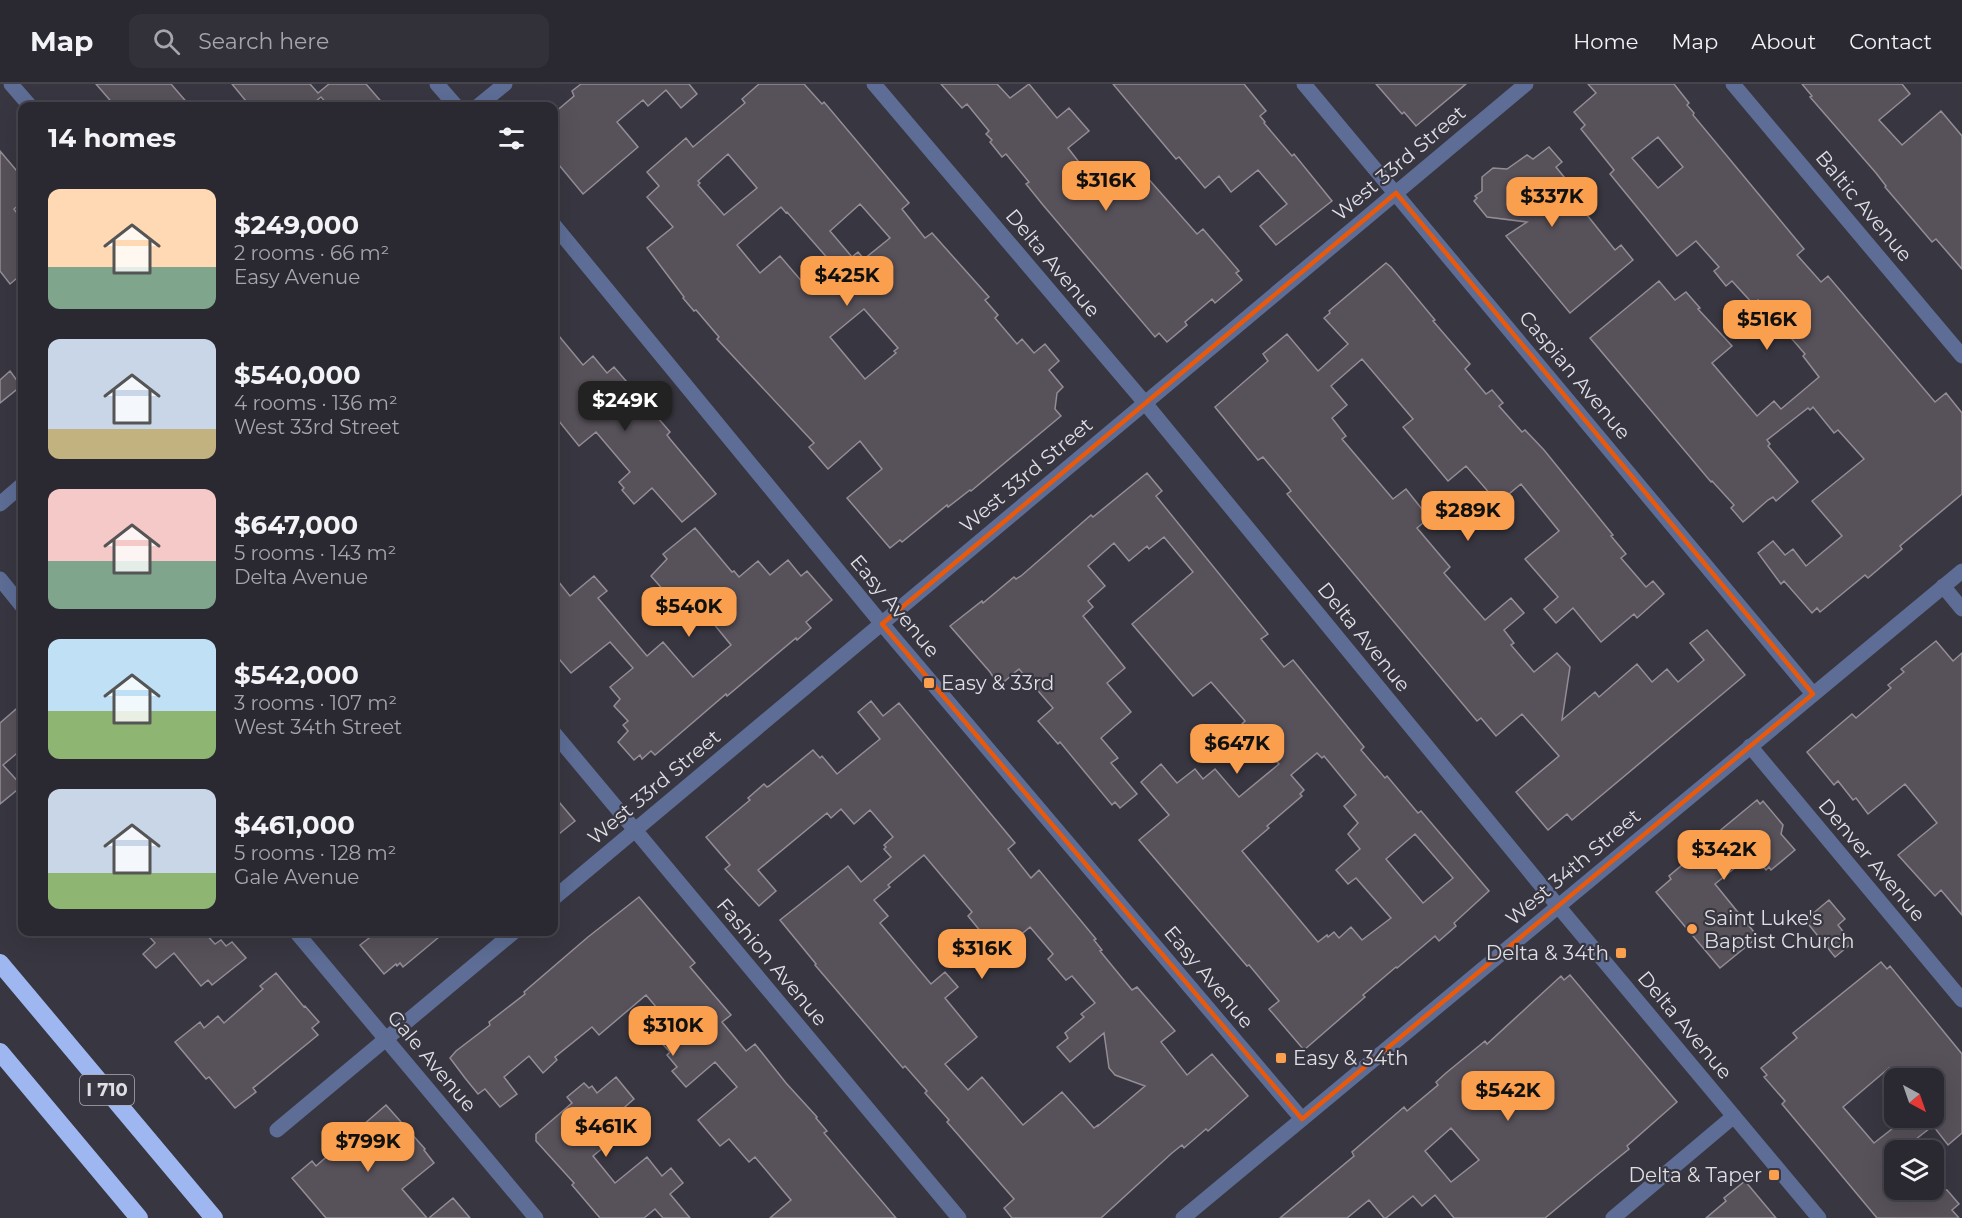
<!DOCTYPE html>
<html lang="en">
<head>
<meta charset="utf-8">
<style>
  :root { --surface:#2a2830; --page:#323038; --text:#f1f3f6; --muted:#a5a6ab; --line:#46444c; --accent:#fa9f4e }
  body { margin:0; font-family:Montserrat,sans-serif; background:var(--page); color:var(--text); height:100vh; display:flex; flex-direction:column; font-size:22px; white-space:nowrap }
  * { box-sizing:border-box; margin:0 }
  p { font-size:20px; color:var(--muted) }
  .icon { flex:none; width:33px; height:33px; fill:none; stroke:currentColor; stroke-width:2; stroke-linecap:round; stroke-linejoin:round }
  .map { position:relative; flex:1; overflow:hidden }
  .side { position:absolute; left:18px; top:18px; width:540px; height:834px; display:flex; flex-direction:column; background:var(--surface); border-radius:12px; box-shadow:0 6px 24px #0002,0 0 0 2px var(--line) }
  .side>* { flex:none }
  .needle { width:39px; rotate:140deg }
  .tools { position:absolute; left:1884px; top:984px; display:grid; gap:12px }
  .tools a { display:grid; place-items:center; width:60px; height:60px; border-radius:12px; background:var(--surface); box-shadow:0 6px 24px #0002,0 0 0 2px var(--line); font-size:30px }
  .price { position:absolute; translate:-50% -51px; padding:0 14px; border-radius:12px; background:var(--accent); color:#111; font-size:20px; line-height:39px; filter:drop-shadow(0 2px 3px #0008) }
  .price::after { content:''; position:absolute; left:50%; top:36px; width:18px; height:14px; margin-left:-9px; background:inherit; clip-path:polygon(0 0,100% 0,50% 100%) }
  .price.on { background:#222; color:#fff }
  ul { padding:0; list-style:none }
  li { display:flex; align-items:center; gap:18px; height:150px; padding:0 30px }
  li span { display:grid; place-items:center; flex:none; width:168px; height:120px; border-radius:12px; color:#555 }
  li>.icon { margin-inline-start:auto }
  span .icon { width:72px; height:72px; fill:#fffc; stroke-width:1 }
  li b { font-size:26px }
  h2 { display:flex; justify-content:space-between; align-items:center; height:72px; padding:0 30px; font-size:26px }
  header { display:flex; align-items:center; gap:36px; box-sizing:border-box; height:84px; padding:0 30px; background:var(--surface); border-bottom:2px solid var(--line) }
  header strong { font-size:28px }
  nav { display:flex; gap:33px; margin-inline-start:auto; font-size:21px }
  .search { width:420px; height:54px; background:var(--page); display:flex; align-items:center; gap:15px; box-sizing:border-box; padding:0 21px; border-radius:12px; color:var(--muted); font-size:22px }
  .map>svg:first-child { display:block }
</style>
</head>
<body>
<header>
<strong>Map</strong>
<div class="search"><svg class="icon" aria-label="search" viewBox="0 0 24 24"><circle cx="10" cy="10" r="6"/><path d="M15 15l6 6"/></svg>Search here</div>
<nav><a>Home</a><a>Map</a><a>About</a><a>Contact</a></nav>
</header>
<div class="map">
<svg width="1962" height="1134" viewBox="0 0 1962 1134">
  <rect width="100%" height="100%" fill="#383640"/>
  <!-- building -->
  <path fill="#575159" stroke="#948d97" stroke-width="1.5" fill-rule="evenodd" d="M 96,0 L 171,0 L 190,22 L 115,22 Z
    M 232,0 L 310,0 L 318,9 L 329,0 L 366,0 L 385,22 L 329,22 L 321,13 L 310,22 L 250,22 Z
    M 581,0 L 689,0 L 697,10 L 681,24 L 666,6 L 648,22 L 643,16 L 617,38 L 638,63 L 583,110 L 554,75 L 554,29 L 574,12 L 572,7 Z
    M 759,0 L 804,0 L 822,20 L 824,18 L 909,119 L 902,125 L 925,154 L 932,149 L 989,213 L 985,216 L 998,231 L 995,234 L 1017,260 L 1022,255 L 1034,269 L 1045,260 L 1059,277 L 1049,286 L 1063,303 L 1057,309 L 1055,325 L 1061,332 L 971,407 L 970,406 L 948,423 L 947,421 L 902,458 L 900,456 L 890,464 L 847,414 L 882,385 L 860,357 L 828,385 L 809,363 L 814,359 L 717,255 L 719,253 L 696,226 L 694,227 L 683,214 L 684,213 L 647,164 L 673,143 L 647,113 L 659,102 L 647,88 L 686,54 L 693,63 L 745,19 L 742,15 ZM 728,70 L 757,104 L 724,131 L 698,101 L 700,99 L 698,97 ZM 860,120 L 890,154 L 864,175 L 858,168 L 852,173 L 830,147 ZM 781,123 L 786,129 L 787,128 L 837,185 L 810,207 L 780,172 L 760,189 L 737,161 ZM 864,225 L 898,264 L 894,267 L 896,269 L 865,295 L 830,253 Z
    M 941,0 L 997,0 L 1010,14 L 1029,0 L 1057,34 L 1069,24 L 1089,47 L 1068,64 L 1092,95 L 1113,78 L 1131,101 L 1145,91 L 1197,150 L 1203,145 L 1239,187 L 1236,189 L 1242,196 L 1215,219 L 1212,215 L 1185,238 L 1187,241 L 1167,258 L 1159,249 L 1155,253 L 1043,121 L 1026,100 L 1029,98 L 1006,70 L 1002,73 L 990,58 L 992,56 L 986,50 L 989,47 L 967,20 L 962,24 Z
    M 1113,0 L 1244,0 L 1266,27 L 1260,32 L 1265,38 L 1264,39 L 1292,72 L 1294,70 L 1332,117 L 1276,161 L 1260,142 L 1287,120 L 1258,86 L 1231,108 L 1219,92 L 1205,104 L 1179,73 L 1176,75 Z
    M 1376,0 L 1466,0 L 1416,42 L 1404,28 L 1402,30 Z
    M 1588,0 L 1674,0 L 1689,19 L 1687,21 L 1694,29 L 1693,31 L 1804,165 L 1797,171 L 1821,198 L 1828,192 L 1935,318 L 1946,309 L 1962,329 L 1962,410 L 1900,462 L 1902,465 L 1868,494 L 1865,491 L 1820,528 L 1817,524 L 1812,529 L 1784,497 L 1781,500 L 1758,469 L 1773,457 L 1785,471 L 1793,465 L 1806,482 L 1842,452 L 1812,417 L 1864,375 L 1838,346 L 1834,349 L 1813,323 L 1810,326 L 1808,324 L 1767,356 L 1770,360 L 1768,362 L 1798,398 L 1776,417 L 1773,413 L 1768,416 L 1743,438 L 1731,424 L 1734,421 L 1712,397 L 1711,398 L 1590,254 L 1659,197 L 1675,216 L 1686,208 L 1700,224 L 1698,225 L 1732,262 L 1712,279 L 1757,332 L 1774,317 L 1781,325 L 1819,293 L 1803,272 L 1805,270 L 1758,216 L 1754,221 L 1732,197 L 1726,202 L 1714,187 L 1719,183 L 1696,157 L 1677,172 L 1610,90 L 1614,86 L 1581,45 L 1585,41 L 1574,28 L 1596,9 ZM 1658,53 L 1683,83 L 1658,104 L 1632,74 Z
    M 1802,0 L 1902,0 L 1910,10 L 1879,36 L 1902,61 L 1941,27 L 1962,52 L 1962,185 L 1936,155 L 1932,158 L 1885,103 L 1886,102 L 1876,89 L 1810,13 L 1812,12 Z
    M 1549,63 L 1562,78 L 1556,83 L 1581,114 L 1578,116 L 1585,124 L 1583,126 L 1615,166 L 1621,161 L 1633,176 L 1570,229 L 1506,152 L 1527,138 L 1487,133 L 1474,117 L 1477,114 L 1475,112 L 1482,107 L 1482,93 L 1493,84 L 1507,85 L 1527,71 L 1533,75 Z
    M 0,67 L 22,93 L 22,118 L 14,125 L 22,136 L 22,190 L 10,200 L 0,187 Z
    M 1386,179 L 1391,183 L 1435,236 L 1433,237 L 1470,280 L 1465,285 L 1486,310 L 1492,306 L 1503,319 L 1499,322 L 1522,348 L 1525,346 L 1544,366 L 1613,451 L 1611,452 L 1626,470 L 1621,474 L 1646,503 L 1653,497 L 1664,510 L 1637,534 L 1634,530 L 1601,558 L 1573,524 L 1556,539 L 1544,525 L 1558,513 L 1525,475 L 1559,447 L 1521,400 L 1498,419 L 1466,382 L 1448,397 L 1403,343 L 1413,335 L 1362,275 L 1331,302 L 1347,321 L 1332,334 L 1346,352 L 1342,355 L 1393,415 L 1406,405 L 1429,434 L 1417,444 L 1450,483 L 1444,489 L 1485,536 L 1511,514 L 1524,529 L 1504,546 L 1514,559 L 1511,561 L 1534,588 L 1557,569 L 1570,583 L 1562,636 L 1595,608 L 1599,613 L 1637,580 L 1652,598 L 1667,585 L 1678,598 L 1704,576 L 1690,559 L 1707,546 L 1745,591 L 1572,736 L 1567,730 L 1548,746 L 1516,708 L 1559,672 L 1522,630 L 1496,652 L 1481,634 L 1477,637 L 1287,410 L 1291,407 L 1288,403 L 1263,373 L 1258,376 L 1215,323 L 1268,277 L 1263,270 L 1287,250 L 1318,287 L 1348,260 L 1324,234 L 1330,229 L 1329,227 Z
    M 554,246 L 583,281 L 593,272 L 607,289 L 614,283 L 670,348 L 667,351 L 670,355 L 716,410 L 682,438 L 652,404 L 634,420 L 622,406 L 624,404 L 619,398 L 630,388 L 596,348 L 579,362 L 554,331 Z
    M 10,287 L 21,302 L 0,319 L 0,296 Z
    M 1147,389 L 1162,407 L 1156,412 L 1268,550 L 1261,555 L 1284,583 L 1293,576 L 1364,663 L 1361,666 L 1385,694 L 1387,692 L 1418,729 L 1421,727 L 1489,807 L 1454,839 L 1456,842 L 1439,857 L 1435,852 L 1397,884 L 1396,883 L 1363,911 L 1365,913 L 1304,966 L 1269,925 L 1279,917 L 1249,881 L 1247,882 L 1139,756 L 1169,731 L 1141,698 L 1161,680 L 1177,699 L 1195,685 L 1203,695 L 1215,685 L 1239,713 L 1279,680 L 1257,654 L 1255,655 L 1242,640 L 1245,637 L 1211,598 L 1193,612 L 1132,540 L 1193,488 L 1164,453 L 1149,465 L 1147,462 L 1129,477 L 1114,459 L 1088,482 L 1105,502 L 1088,517 L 1093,523 L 1083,532 L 1125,584 L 1107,599 L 1131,628 L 1101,654 L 1118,674 L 1111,679 L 1137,710 L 1120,724 L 1115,718 L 1112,721 L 1060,658 L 1058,660 L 1038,637 L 1053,624 L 1019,585 L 999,602 L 990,588 L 950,542 L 982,517 L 983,519 L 1014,493 L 1016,495 L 1021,492 L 1091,431 L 1093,433 ZM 1317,669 L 1322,674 L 1324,672 L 1356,711 L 1344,722 L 1358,739 L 1348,750 L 1360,765 L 1336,786 L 1348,800 L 1356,794 L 1391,834 L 1362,856 L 1351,843 L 1339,854 L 1334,848 L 1328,853 L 1327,851 L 1318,858 L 1242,767 L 1269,744 L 1267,742 L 1302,712 L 1300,710 L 1304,706 L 1291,691 ZM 1415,750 L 1453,794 L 1423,819 L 1386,775 Z
    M 695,444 L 732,488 L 734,487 L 739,493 L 758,477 L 770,491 L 788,476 L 801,492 L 807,487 L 832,516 L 806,538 L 811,544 L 797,556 L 796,554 L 727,612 L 726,610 L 655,671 L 651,667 L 642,675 L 640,671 L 634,676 L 618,658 L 628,647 L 623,641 L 628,637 L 614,622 L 620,615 L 610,603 L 633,584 L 610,558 L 571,589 L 554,569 L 554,492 L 570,512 L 594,492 L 607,507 L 598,514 L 647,572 L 663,558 L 693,593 L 731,561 L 686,506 L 673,517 L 651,492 L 667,475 L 663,470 Z
    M 1936,557 L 1953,577 L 1962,569 L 1962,831 L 1941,806 L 1935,812 L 1898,771 L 1937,739 L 1905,700 L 1868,730 L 1856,714 L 1853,716 L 1838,697 L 1834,701 L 1807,668 L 1852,630 L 1856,634 L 1891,604 L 1888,601 L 1904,588 L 1901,585 Z
    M 871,617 L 883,632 L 899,619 L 1015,759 L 1008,765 L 1031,794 L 1039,786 L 1096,855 L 1094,856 L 1102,866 L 1100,867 L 1132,906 L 1137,903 L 1175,947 L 1161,958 L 1187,991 L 1212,970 L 1248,1012 L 1208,1047 L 1206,1045 L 1184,1064 L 1182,1061 L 1172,1069 L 1101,1134 L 1012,1134 L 1004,1124 L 1014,1115 L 947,1038 L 949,1036 L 925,1009 L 927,1007 L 905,982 L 903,984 L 815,881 L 816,880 L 780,836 L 848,782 L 861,798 L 891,773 L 884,765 L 886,763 L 884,761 L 893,753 L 870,726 L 854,740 L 841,725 L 831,734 L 827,729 L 758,786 L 776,807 L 759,822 L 725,785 L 730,781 L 706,753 L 750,716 L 748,714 L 764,700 L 767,703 L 769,702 L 813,666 L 820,674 L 822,672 L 837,690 L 880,655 L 858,628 ZM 924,771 L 972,828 L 968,832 L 986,854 L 972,865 L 985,881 L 1030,843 L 1053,870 L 1048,875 L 1066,896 L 1072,892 L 1095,919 L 1081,930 L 1084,933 L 1065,949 L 1068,954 L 1057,963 L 1070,978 L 1104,949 L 1109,984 L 1115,991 L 1145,1002 L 1098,1042 L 1098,1041 L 1094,1044 L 1062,1008 L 1023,1041 L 982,993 L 968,1006 L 945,980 L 977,953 L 945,914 L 958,903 L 945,888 L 931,900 L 880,839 L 888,832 L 874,816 L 890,803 L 888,801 Z
    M 22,620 L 22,665 L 3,681 L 22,702 L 0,720 L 0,639 Z
    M 554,712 L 575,737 L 554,754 Z
    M 1757,716 L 1760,720 L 1763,717 L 1783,741 L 1781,750 L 1795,766 L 1771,786 L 1769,783 L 1766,786 L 1752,770 L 1715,800 L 1758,853 L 1720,884 L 1656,808 L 1671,795 L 1669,792 L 1700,766 L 1699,764 Z
    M 639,813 L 695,879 L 690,883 L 731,931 L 722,938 L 746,967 L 755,960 L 786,999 L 817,1033 L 816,1034 L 827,1047 L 824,1049 L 896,1134 L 770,1134 L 791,1116 L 755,1073 L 749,1078 L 729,1055 L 720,1062 L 698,1036 L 737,1003 L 715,978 L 686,1003 L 672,987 L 677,983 L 667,971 L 670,968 L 653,950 L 668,937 L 646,911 L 599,951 L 592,943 L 555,973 L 557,976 L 543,989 L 529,972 L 504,993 L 517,1010 L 500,1023 L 485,1005 L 478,1010 L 465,994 L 450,974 L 456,967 L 490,941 L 489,938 L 525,910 L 524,908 L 588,853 Z
    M 1829,816 L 1845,835 L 1838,841 L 1852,859 L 1835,873 L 1805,836 Z
    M 145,848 L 204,848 L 215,860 L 221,856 L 226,862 L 232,858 L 246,874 L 212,901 L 208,896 L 201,902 L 174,869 L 156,884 L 143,870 L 155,859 Z
    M 377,848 L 445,848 L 403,883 L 400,879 L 397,882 L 396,880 L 384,890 L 360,861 Z
    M 1881,878 L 1887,885 L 1890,882 L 1962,970 L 1962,1049 L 1948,1061 L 1934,1043 L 1934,1041 L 1902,1066 L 1894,1066 L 1894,1106 L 1947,1106 L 1959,1120 L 1952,1126 L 1959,1134 L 1877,1134 L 1782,1020 L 1785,1017 L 1764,993 L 1767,991 L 1761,984 L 1797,954 L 1793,949 ZM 1889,984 L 1897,994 L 1934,994 L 1934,1034 L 1906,1034 L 1874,1059 L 1843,1023 Z
    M 276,889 L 304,923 L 305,922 L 319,938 L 312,944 L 318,951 L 253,1004 L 256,1008 L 235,1024 L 209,993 L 206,995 L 175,958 L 200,938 L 204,944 L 218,932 L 224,939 L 263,905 L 260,902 Z
    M 1570,891 L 1677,1018 L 1627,1062 L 1629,1065 L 1597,1091 L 1545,1134 L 1454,1134 L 1435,1111 L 1422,1122 L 1413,1112 L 1386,1134 L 1384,1134 L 1369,1116 L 1347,1134 L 1280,1134 L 1354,1072 L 1352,1068 L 1404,1023 L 1407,1027 L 1438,1001 L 1436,998 L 1446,989 L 1485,957 L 1487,960 L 1561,892 L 1564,896 ZM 1451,1044 L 1479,1076 L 1451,1098 L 1425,1067 Z
    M 616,993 L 634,1015 L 610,1036 L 621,1049 L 593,1072 L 615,1099 L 647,1073 L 662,1092 L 671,1084 L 683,1099 L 670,1110 L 690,1134 L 663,1134 L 655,1125 L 644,1134 L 600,1134 L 572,1101 L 574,1099 L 536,1057 L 536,1050 L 572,1019 L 567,1013 L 584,999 L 589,1004 L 592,1002 L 597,1009 Z
    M 386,1021 L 425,1065 L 424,1066 L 434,1079 L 402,1105 L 427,1134 L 326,1134 L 292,1094 L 312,1077 L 316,1082 Z
    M 1745,1097 L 1776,1134 L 1706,1134 L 1726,1117 L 1724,1114 Z
    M 453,1114 L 470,1134 L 429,1134 Z"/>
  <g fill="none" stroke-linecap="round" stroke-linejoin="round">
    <!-- minor -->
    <path stroke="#5d6d95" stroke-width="15" d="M 11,0 L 30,22
      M 437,0 L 456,22
      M 874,0 L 1145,319 L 1558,822 L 1819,1134
      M 1304,0 L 1813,610
      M 1733,0 L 1962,272
      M 478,22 L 505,0
      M 554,141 L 882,540 L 1302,1035
      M 0,420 L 22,401
      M 0,495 L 22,522
      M 1943,502 L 1962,525
      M 554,649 L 959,1134
      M 1750,662 L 1962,916
      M 554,814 L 1526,0
      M 296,848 L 536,1134
      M 277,1046 L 514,848
      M 1183,1134 L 1962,487
      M 1613,1134 L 1734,1032"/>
    <!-- highway -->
    <path stroke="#9fb7f0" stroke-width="18" d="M 0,879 L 214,1134
      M 0,968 L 139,1134"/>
  </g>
  <!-- marked area -->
  <path fill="none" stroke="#e8590c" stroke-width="4.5" stroke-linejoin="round" d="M 1396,109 L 1813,610 L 1302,1035 L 882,540 Z"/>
  <!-- markers -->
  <g fill="#fa9f4e" stroke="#383640" stroke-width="2">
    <rect x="923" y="593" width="12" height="12" rx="3"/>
    <circle cx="1692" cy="845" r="6"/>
    <rect x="1615" y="863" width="12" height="12" rx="3"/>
    <rect x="1275" y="968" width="12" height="12" rx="3"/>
    <rect x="1768" y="1085" width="12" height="12" rx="3"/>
  </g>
  <g text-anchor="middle" stroke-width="4.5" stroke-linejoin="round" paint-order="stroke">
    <!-- shield labels -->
    <rect fill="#383640" stroke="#adacb3" stroke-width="1.5" x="80" y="991" width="54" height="30" rx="4.5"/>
    <g font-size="18" font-weight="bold" fill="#dfdee4">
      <text x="107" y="1012">I 710</text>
    </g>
    <!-- street labels -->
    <g font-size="20" fill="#dfdee4" stroke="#383640">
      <text transform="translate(1399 79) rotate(-40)" y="7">West 33rd Street</text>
      <text transform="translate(1864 122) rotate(50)" y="7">Baltic Avenue</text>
      <text transform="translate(1053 179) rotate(50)" y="7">Delta Avenue</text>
      <text transform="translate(1575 291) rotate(50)" y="7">Caspian Avenue</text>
      <text transform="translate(1026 391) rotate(-40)" y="7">West 33rd Street</text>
      <text transform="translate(895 522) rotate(50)" y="7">Easy Avenue</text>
      <text transform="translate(1364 553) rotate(51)" y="7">Delta Avenue</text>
      <text transform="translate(654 703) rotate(-40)" y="7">West 33rd Street</text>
      <text transform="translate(1872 776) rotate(50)" y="7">Denver Avenue</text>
      <text transform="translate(1573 783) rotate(-40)" y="7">West 34th Street</text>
      <text transform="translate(772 878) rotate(50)" y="7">Fashion Avenue</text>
      <text transform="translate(1209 893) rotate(50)" y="7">Easy Avenue</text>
      <text transform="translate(1685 941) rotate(50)" y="7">Delta Avenue</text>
      <text transform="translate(432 977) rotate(50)" y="7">Gale Avenue</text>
    </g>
    <!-- poi labels -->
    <g font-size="20" fill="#dfdee4" stroke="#383640" text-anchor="start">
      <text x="941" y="606">Easy &amp; 33rd</text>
      <text x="1704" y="841">Saint Luke's<tspan x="1704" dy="23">Baptist Church</tspan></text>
      <text x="1609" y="876" text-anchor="end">Delta &amp; 34th</text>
      <text x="1293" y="981">Easy &amp; 34th</text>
      <text x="1762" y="1098" text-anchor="end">Delta &amp; Taper</text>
    </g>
  </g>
</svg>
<div class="tools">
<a><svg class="needle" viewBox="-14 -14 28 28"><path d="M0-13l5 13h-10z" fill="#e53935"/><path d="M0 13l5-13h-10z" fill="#a5a6ab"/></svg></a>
<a><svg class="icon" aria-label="layers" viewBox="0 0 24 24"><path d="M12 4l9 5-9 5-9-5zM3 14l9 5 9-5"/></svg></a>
</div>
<b class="price" style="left:1106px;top:128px">$316K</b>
<b class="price" style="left:1552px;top:144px">$337K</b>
<b class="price" style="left:847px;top:223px">$425K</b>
<b class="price" style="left:1767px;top:267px">$516K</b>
<b class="price on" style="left:625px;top:348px">$249K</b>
<b class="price" style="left:1468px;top:458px">$289K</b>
<b class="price" style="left:689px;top:554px">$540K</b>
<b class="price" style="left:1237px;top:691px">$647K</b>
<b class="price" style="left:1724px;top:797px">$342K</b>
<b class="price" style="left:982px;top:896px">$316K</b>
<b class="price" style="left:673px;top:973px">$310K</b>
<b class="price" style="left:1508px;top:1038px">$542K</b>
<b class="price" style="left:606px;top:1074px">$461K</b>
<b class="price" style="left:368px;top:1089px">$799K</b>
<section class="side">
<h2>14 homes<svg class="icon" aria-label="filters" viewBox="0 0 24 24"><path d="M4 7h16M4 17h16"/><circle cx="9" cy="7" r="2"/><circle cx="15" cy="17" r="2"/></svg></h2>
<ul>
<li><span style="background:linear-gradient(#ffd9b3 65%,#7fa58c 0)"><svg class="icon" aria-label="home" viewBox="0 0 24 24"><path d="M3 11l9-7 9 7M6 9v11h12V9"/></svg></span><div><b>$249,000</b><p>2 rooms · 66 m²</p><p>Easy Avenue</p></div></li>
<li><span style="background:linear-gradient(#c9d6e8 75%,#c2b280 0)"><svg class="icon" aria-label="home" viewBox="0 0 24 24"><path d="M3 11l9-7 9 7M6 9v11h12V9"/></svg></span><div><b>$540,000</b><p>4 rooms · 136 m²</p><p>West 33rd Street</p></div></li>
<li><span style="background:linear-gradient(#f6c9c9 60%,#7fa58c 0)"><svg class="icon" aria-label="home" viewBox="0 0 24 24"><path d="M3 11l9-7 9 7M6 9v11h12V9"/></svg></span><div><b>$647,000</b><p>5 rooms · 143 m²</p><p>Delta Avenue</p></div></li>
<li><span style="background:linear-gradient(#bfe0f5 60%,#8fb573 0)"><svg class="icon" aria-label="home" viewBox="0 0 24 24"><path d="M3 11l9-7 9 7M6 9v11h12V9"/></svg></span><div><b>$542,000</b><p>3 rooms · 107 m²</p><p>West 34th Street</p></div></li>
<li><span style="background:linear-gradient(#c9d6e8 70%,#8fb573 0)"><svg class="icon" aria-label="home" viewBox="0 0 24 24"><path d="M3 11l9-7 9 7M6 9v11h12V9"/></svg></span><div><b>$461,000</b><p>5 rooms · 128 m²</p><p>Gale Avenue</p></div></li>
</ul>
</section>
</div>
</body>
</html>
